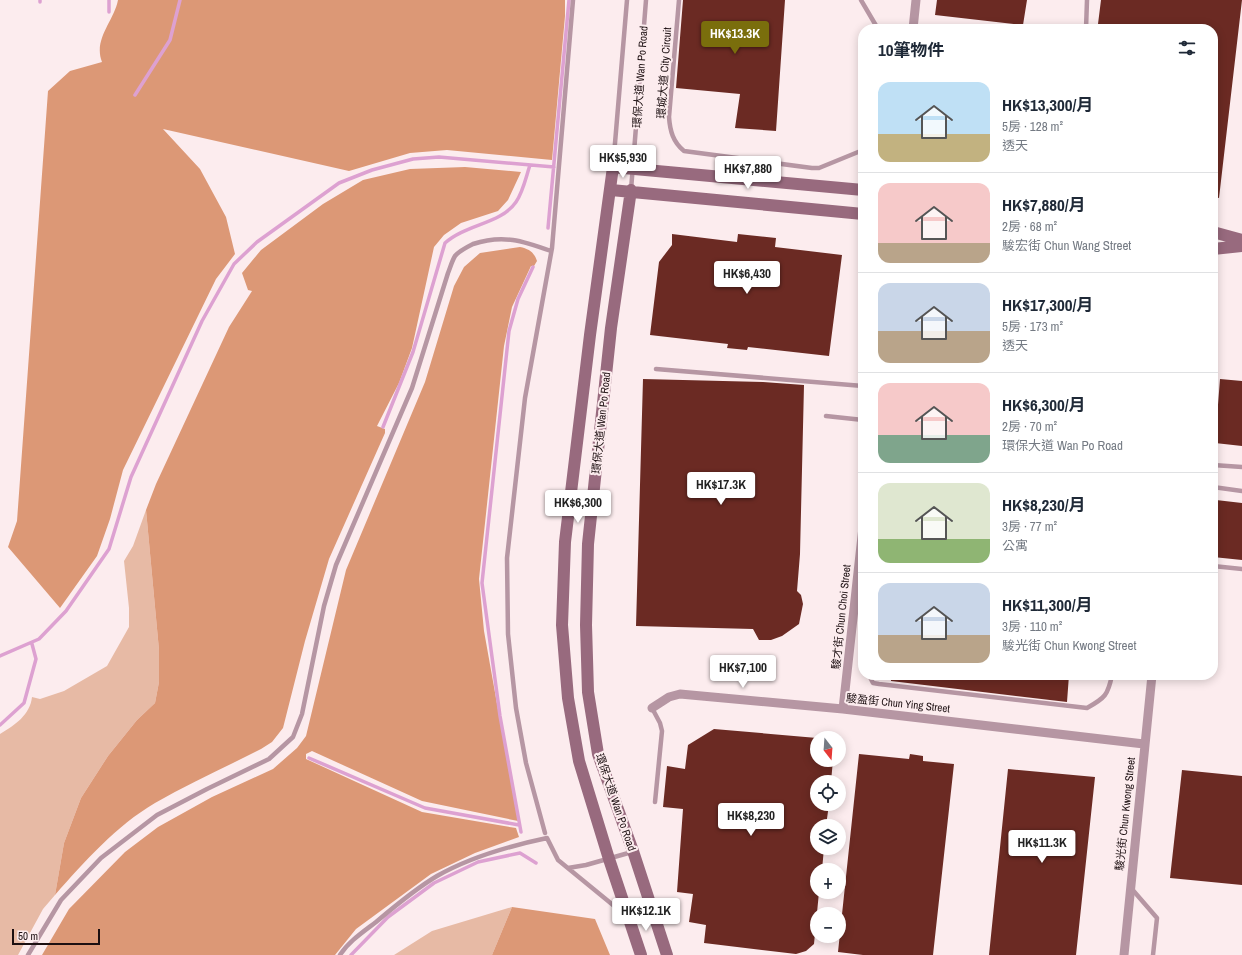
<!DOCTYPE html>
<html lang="zh-TW">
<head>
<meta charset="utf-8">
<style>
  :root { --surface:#fff; --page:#f2f2f3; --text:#1f2937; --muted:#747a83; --line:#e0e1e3; --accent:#7a6e0c }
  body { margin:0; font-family:"Archivo Narrow","Noto Sans TC",sans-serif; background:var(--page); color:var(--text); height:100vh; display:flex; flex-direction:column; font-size:15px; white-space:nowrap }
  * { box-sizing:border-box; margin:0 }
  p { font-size:13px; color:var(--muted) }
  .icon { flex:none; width:22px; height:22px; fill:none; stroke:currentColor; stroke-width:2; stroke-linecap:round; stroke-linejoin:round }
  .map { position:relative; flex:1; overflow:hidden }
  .side { position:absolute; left:858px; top:24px; width:360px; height:656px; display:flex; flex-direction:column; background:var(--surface); border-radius:16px; box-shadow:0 2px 10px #0003 }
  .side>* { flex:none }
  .needle { width:26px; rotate:163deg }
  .fabs { position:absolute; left:810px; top:731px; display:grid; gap:8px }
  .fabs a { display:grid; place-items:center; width:36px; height:36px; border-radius:50%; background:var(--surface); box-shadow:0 2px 10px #0003; font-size:20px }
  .scale { position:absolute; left:12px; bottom:10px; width:88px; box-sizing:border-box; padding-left:4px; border:2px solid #1c0f11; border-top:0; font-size:11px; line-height:14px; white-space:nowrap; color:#1c0f11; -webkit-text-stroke:3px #fcecee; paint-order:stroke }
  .price { position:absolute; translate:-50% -34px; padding:0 9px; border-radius:4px; background:#fff; color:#222; font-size:13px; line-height:26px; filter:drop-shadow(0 1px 2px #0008) }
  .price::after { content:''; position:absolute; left:50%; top:24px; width:12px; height:9px; margin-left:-6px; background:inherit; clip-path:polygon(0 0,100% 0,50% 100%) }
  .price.current { background:var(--accent); color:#fff }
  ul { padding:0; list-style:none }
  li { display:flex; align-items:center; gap:12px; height:100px; padding:0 20px }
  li+li { border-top:1px solid var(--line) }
  li span { display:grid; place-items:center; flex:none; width:112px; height:80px; border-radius:12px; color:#555 }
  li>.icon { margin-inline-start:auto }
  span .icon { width:48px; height:48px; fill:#fffc; stroke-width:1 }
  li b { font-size:17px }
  h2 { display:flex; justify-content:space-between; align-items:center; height:48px; padding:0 20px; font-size:17px }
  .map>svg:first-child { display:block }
</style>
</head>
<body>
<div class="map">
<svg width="1242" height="955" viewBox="0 0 1242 955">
  <rect width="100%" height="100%" fill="#fcecee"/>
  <!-- green -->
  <path fill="#e7baa5" d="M 146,510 L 159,650 L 159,682 L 155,703 L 137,720 L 108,756 L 81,798 L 64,843 L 55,895 L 43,909 L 18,955 L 0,955 L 0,734 C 15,725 30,715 32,697 L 40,699 L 64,691 L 107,666 L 129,627 L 129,608 L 124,561 L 133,546 Z
    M 512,907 L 492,955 L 394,955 L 432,931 Z"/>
  <!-- forest -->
  <path fill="#dc9876" d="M 118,0 L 565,0 L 565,16 L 552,160 L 447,150 L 410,153 L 349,171 L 163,129 L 200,169 L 226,217 L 235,254 L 216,279 L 123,470 L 110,519 L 97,556 L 60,608 L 8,547 L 17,521 L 48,91 L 70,71 L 102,62 C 93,39 114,21 118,0 Z
    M 465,167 L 521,172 L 508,200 L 498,211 L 461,223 L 444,235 L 434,247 L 412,348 L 399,383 L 377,426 L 385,429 L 385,433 L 329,559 L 305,641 L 283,728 L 272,742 L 261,749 C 226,767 190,783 155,803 C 116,826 85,861 55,895 L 64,843 L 81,798 L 108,756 L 137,720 L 155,703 L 159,682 L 159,650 L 146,510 L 156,484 L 229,327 L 252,291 L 248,290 L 242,273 L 261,250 L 323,204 L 363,180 L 410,169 Z
    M 520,247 C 529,249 534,252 537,261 L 534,266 L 531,266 L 512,307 L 504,346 L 479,579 L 484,631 L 518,821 L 422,801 L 312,751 L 306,754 L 306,759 L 422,812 L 516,828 L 519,837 L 475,853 L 431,874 L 356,929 L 335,955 L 42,955 L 69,909 L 125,852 L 158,827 L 212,797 L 273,769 L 297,748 L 306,736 L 346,570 L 425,382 L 454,286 L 464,267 L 480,253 Z
    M 512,907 L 595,919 L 610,955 L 492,955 Z"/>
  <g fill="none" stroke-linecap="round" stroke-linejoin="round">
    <!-- stream -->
    <path stroke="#dda1d1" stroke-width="3.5" d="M 40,0 L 40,2
      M 109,0 L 109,12
      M 135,95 L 170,40 L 180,0
      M 548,228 L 569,0
      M 383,427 L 413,352 L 445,243 C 466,224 501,224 516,202 C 523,192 526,177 530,165
      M 0,656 L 39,639 L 66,611 L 109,549 L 131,477 L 202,321 L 234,264 L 257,242 L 339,183 L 372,170 L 413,159 L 439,157 L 554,167
      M 0,725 L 24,703 L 36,659 L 32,644
      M 309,758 L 425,808 L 519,825
      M 521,832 L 500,716 L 482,583 L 509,331 L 518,299 L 533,267
      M 351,955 L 388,917 L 434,883 L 478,862 L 520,853 L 536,863"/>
  </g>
  <!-- building -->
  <path fill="#6b2a23" d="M 683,0 L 785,0 L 776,131 L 735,128 L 740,94 L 676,88 Z
    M 937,0 L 1027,0 L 1023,25 L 935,15 Z
    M 1101,0 L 1242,0 L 1219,198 L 1213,197 L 1213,29 L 1136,29 L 1098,24 Z
    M 672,234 L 737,242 L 738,234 L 776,238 L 775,247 L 842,255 L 829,356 L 748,347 L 747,350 L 727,348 L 728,344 L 650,335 L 659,262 L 672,245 Z
    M 643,379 L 763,382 L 804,385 L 800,554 L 797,591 L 801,595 L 803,604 L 799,624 L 782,636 L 771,640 L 759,640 L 753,629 L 636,626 Z
    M 1220,379 L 1242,381 L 1242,446 L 1215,443 Z
    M 1216,500 L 1242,503 L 1242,560 L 1213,557 L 1213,530 Z
    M 891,675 L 1069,675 L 1067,702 L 891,681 Z
    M 714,729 L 817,738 L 817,760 L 833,760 L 831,782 L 817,782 L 817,804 L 829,804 L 826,826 L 817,826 L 817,848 L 824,848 L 822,870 L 817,870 L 817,892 L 819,892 L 814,944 L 806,951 L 796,954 L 704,943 L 706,925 L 689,922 L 693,894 L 677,892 L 683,809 L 663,807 L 667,766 L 685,769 L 688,745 Z
    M 859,754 L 909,759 L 910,754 L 923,756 L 923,761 L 954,764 L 933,955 L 863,955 L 838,952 Z
    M 1008,769 L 1095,777 L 1076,955 L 989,955 Z
    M 1182,770 L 1242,776 L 1242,885 L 1170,878 Z"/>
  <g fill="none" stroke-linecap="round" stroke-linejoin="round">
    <!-- lane -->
    <path stroke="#b696a3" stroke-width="4.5" d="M 679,0 L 669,117 C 670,131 673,142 684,151 L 812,168 L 819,168 L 863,150
      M 861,0 L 878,29
      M 1086,29 L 1087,0
      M 613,167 L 627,0
      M 631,190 L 646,0
      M 656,369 L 863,386
      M 826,416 L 863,420
      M 1213,465 L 1242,467
      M 1213,487 L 1242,491
      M 1213,566 L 1242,569
      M 869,675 L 873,683 L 879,684 L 1087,708 C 1105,698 1108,695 1112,675
      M 652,708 L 660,723 L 662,731 L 655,802
      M 545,833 L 526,763 L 516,708 L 508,634 L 507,558 L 525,398 L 552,248 L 573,0
      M 568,868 L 586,865 L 632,852
      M 1131,888 L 1157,918 L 1153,955
      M 28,955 L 61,900 L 101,858 L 157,815 L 207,789 L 269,759 L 293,737 L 302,714 L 324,606 L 336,565 L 412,388 L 448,273 C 450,268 452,261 455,256 C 459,251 467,247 473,244 C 503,234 523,241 551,251
      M 340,955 C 348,942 363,932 376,922 C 395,906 415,889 437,876 C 470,857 509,846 547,838 L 558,860 L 624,914"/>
    <!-- street -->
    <path stroke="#b696a3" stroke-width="9" d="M 913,29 L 916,0
      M 652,708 L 669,697 L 680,694 L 843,709 L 1144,744
      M 843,709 L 863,527
      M 1124,955 L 1152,675"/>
    <!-- secondary -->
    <path stroke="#986a7e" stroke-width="12" d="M 611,190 L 863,214
      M 631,190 L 611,328 L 588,544 L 586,625 L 588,692 L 598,754 L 633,851 L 667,955
      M 1213,232 L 1242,240
      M 1213,249 L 1242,246
      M 641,955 L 609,859 L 579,761 L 568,698 L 562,625 L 565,542 L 590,335 L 613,167 L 863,190"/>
  </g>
  <g text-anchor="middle" stroke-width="4" stroke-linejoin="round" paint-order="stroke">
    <!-- street labels -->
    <g font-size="11" fill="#1c0f11" stroke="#fcecee">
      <text transform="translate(664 73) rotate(-86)" y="4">環城大道 City Circuit</text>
      <text transform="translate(640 77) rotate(-86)" y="4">環保大道 Wan Po Road</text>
      <text transform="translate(601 423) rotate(-84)" y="4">環保大道 Wan Po Road</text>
      <text transform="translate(841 617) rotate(-84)" y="4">駿才街 Chun Choi Street</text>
      <text transform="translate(898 703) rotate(6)" y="4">駿盈街 Chun Ying Street</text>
      <text transform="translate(616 802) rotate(71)" y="4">環保大道 Wan Po Road</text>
      <text transform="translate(1125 814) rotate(-84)" y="4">駿光街 Chun Kwong Street</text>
    </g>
  </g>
</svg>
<div class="fabs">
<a><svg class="needle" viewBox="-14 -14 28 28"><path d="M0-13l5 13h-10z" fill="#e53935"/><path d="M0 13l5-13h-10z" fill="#747a83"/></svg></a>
<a><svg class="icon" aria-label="locate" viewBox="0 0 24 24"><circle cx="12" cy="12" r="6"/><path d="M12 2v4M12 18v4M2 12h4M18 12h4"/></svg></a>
<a><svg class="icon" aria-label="layers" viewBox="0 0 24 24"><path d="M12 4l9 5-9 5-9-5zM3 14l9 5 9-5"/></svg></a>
<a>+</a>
<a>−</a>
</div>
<div class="scale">50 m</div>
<b class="price current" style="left:735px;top:55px">HK$13.3K</b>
<b class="price" style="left:623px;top:179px">HK$5,930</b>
<b class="price" style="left:748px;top:190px">HK$7,880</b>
<b class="price" style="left:747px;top:295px">HK$6,430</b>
<b class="price" style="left:721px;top:506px">HK$17.3K</b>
<b class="price" style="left:578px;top:524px">HK$6,300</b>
<b class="price" style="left:743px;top:689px">HK$7,100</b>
<b class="price" style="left:751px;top:837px">HK$8,230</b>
<b class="price" style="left:1042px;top:864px">HK$11.3K</b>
<b class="price" style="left:646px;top:932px">HK$12.1K</b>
<section class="side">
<h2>10筆物件<svg class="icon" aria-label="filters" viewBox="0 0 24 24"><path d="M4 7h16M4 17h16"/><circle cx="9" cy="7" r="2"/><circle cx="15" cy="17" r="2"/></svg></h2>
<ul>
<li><span style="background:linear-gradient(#bfe0f5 65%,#c2b280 0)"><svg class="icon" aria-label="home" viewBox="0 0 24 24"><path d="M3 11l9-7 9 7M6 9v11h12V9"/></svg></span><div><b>HK$13,300/月</b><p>5房 · 128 m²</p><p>透天</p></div></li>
<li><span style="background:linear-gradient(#f6c9c9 75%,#b9a48a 0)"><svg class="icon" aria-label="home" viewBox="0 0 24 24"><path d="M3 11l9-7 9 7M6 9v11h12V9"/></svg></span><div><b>HK$7,880/月</b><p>2房 · 68 m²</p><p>駿宏街 Chun Wang Street</p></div></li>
<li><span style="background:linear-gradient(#c9d6e8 60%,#b9a48a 0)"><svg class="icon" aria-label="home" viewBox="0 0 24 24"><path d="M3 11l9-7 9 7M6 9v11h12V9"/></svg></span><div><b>HK$17,300/月</b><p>5房 · 173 m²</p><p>透天</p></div></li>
<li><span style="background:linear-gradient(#f6c9c9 65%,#7fa58c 0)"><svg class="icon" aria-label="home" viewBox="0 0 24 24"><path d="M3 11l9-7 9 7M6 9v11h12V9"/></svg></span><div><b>HK$6,300/月</b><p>2房 · 70 m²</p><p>環保大道 Wan Po Road</p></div></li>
<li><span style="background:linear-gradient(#dfe7d0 70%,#8fb573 0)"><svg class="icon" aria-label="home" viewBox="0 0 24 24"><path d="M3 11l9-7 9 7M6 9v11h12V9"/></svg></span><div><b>HK$8,230/月</b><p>3房 · 77 m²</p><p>公寓</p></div></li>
<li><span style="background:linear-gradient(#c9d6e8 65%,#b9a48a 0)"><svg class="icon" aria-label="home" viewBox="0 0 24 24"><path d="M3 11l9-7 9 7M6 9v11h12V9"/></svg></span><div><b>HK$11,300/月</b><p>3房 · 110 m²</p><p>駿光街 Chun Kwong Street</p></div></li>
</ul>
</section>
</div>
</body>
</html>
